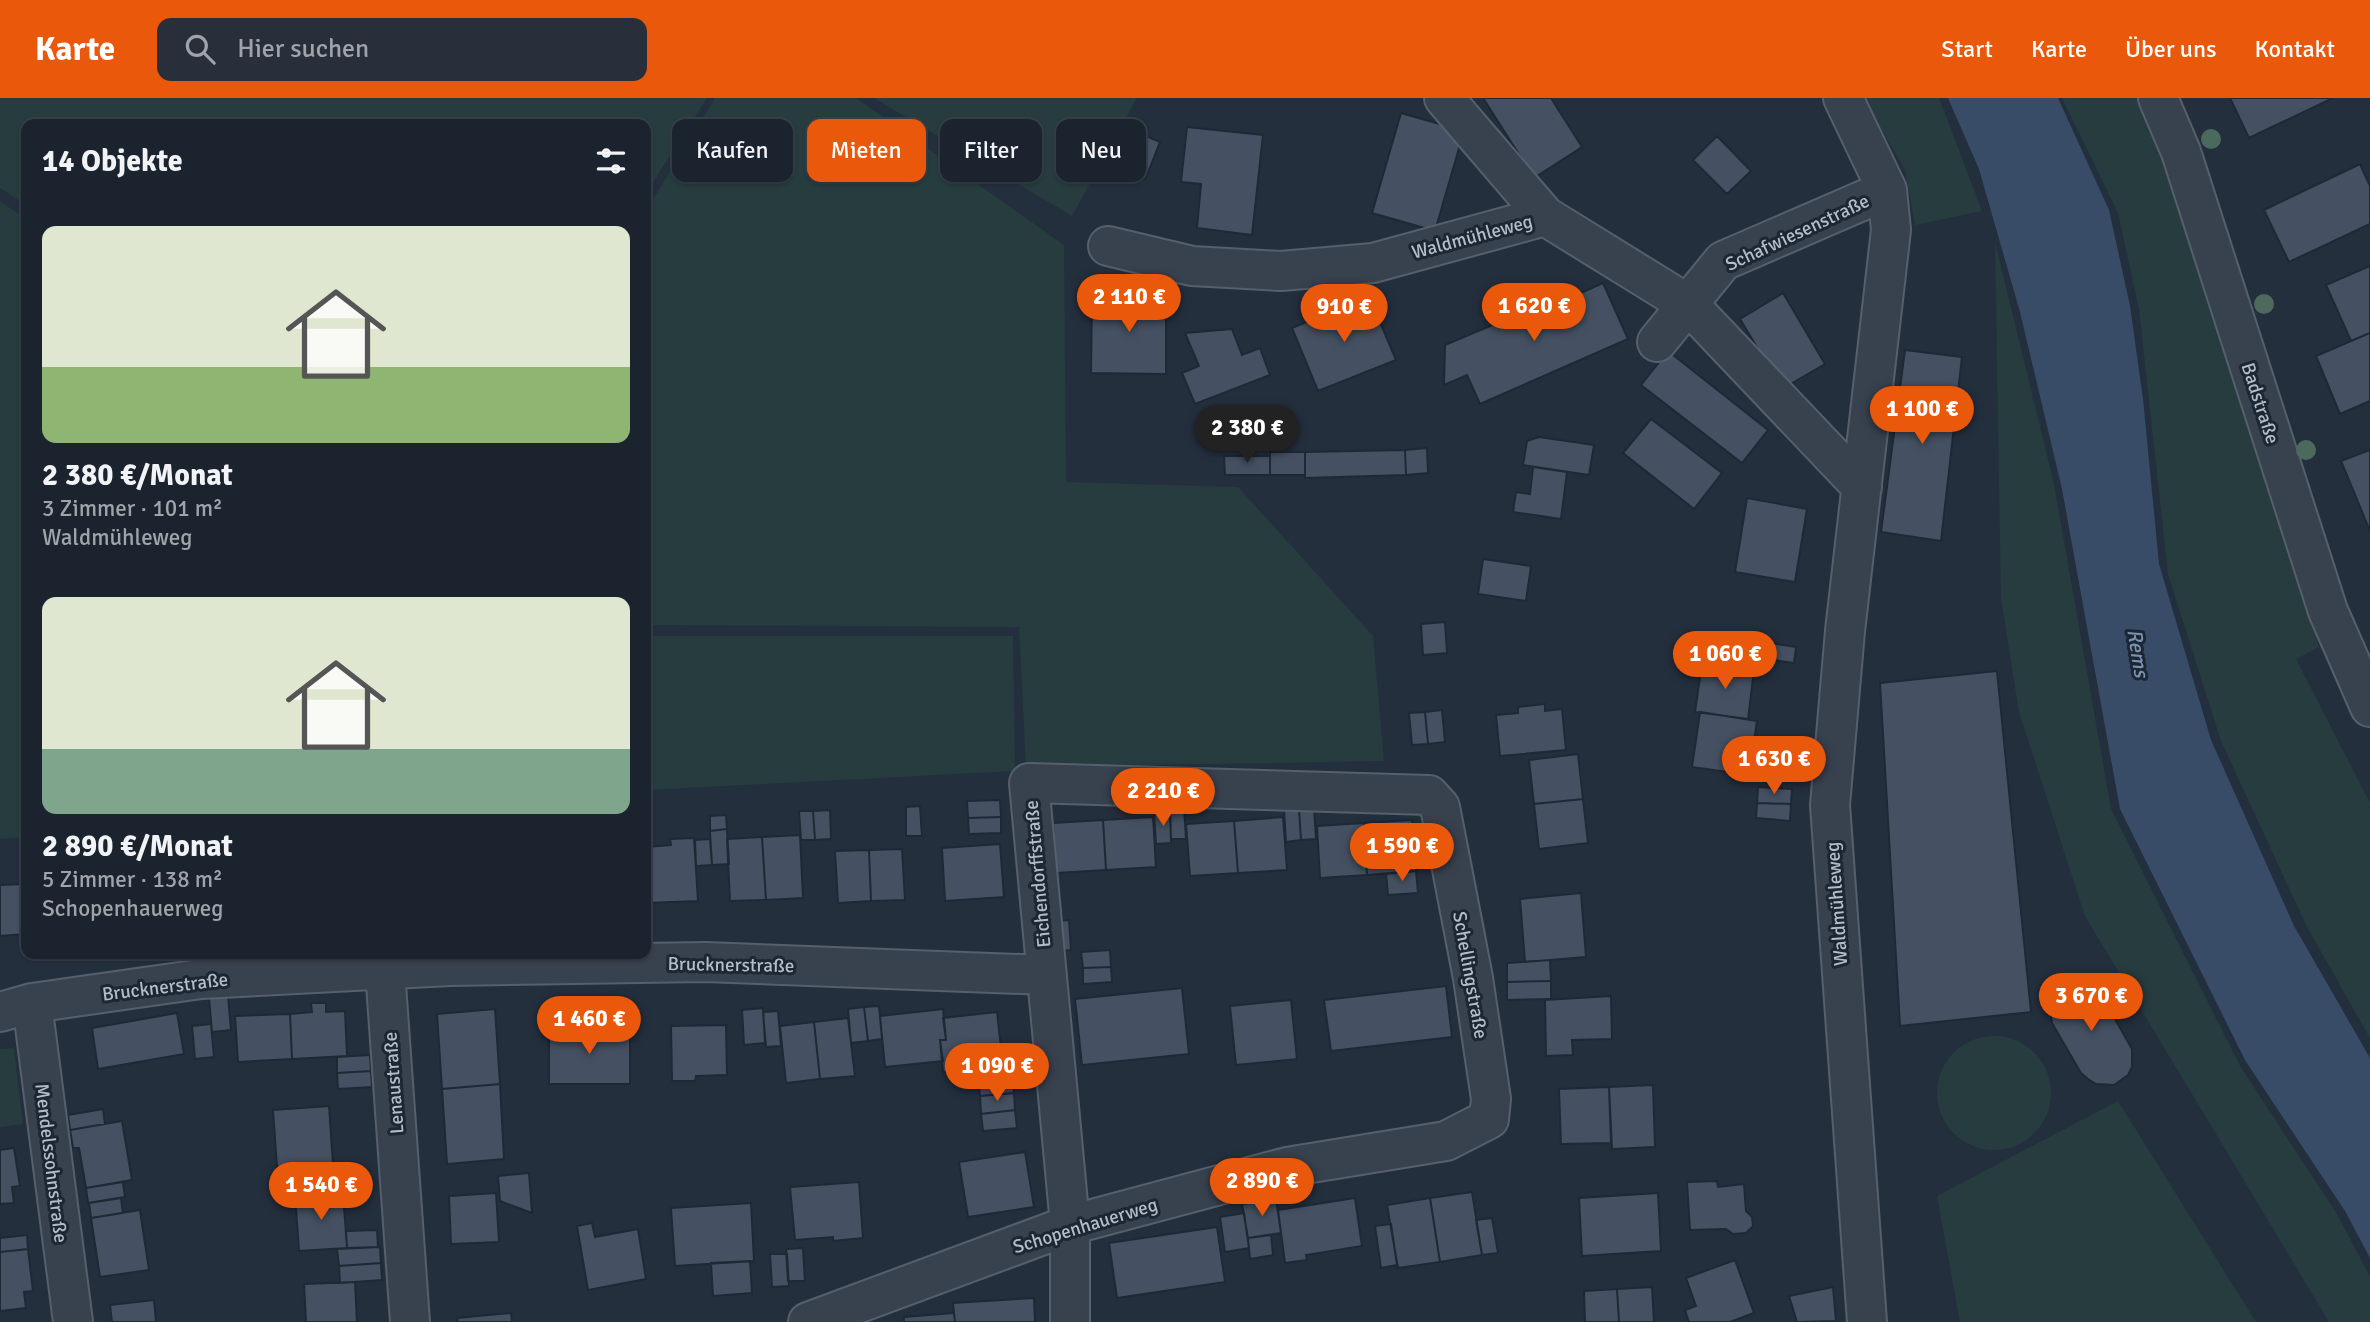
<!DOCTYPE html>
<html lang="de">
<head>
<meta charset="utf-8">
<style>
  :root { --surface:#1b232e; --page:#282f3a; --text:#f1f3f6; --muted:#a0a4aa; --line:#39404a; --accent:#ea580c }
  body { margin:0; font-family:Signika,sans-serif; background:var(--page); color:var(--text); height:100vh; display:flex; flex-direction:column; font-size:26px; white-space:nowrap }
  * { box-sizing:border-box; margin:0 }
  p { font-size:23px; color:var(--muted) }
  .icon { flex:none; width:38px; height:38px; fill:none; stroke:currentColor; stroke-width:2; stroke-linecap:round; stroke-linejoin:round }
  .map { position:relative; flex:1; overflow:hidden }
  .details { position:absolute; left:21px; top:21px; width:630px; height:840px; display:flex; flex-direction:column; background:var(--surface); border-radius:14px; box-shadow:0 2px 5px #0004,0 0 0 2px var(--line) }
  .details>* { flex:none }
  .banner { position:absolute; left:672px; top:21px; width:665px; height:63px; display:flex; gap:14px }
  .price { position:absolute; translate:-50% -60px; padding:0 16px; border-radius:24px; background:var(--accent); color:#fff; font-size:23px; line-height:46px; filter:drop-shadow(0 2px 4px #0008) }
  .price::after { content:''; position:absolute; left:50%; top:42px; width:21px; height:16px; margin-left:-10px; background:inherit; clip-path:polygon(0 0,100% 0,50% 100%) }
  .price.on { background:#222; color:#fff }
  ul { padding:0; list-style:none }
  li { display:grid; align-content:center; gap:14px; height:371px; padding:0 21px }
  li span { display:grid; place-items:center; height:217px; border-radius:14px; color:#555 }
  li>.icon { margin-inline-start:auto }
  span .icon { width:126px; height:126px; fill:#fffc; stroke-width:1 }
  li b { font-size:30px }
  h2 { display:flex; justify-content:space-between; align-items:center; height:84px; padding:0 21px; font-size:30px }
  .pill { padding:0 24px; border-radius:14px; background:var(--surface); box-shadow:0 2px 5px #0004,0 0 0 2px var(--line); font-size:24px; line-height:63px }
  .pill.on { background:var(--accent); color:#fff }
  header { display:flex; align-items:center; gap:42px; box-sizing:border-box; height:98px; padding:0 35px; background:var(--accent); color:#fff }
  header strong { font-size:33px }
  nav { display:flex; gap:38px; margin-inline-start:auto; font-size:24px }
  .search { width:490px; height:63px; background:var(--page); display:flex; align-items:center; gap:18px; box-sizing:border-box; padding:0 24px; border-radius:14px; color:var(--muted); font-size:26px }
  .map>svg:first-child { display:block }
</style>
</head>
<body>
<header>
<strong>Karte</strong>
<div class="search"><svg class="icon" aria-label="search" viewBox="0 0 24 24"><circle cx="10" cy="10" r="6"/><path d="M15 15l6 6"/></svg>Hier suchen</div>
<nav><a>Start</a><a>Karte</a><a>Über uns</a><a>Kontakt</a></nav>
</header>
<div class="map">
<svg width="2370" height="1224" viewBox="0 0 2370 1224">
  <rect width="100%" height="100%" fill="#242f3e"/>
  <!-- green -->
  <path fill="#263c3f" d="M 0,0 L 707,0 L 646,95 L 646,26 L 26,26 L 26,107 L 0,90 Z
    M 715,0 L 856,0 L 1064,147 L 1066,384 L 1238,389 L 1373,538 L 1384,663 L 1026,669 L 1019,529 L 646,527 L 646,113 Z
    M 874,0 L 1137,0 L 1072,118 Z
    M 1863,0 L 1939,0 L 1982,113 L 1915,127 L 1905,72 Z
    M 2062,0 L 2147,0 L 2268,361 L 2319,549 L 2296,561 L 2370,705 L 2370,940 L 2307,829 L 2221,643 L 2168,476 L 2139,211 L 2118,115 Z
    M 0,103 L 26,121 L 26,739 L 0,741 Z
    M 1995,144 L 2054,386 L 2111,711 L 2240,968 L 2337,1116 L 2370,1179 L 2370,1224 L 2329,1224 L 2085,818 L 2019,614 L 2001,500 Z
    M 646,538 L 1013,538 L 1015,673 L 646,692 Z
    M1937 995a57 57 0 1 1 114 0a57 57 0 1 1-114 0Z
    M 14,950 L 23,1026 L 0,1029 L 0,951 Z
    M 2118,1003 L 2256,1224 L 1960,1224 L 1937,1098 Z"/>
  <!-- water -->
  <path fill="#394c67" d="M 1948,0 L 2058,0 L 2109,112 L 2130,208 L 2143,301 L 2159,466 L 2211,642 L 2294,828 L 2370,960 L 2370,1160 L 2345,1113 L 2245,962 L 2120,711 L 2062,391 L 2020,214 L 1979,71 Z"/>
  <!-- building -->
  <path fill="#455162" stroke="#1f2835" stroke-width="2" d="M 1483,0 L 1551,0 L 1582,49 L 1534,80 Z
    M 2230,0 L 2333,0 L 2249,40 Z
    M 1401,15 L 1464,33 L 1435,133 L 1372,115 Z
    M 1187,29 L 1263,37 L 1252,137 L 1197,130 L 1201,86 L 1181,84 Z
    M 1132,32 L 1160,44 L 1145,82 L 1117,70 Z
    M 1717,38 L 1751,73 L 1727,96 L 1693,62 Z
    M 2360,66 L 2370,88 L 2370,126 L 2289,164 L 2264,112 Z
    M 2370,168 L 2370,235 L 2351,243 L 2326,187 Z
    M 1603,185 L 1628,241 L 1480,306 L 1467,277 L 1444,287 L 1445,247 L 1559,199 L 1561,204 Z
    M 1783,195 L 1825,266 L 1782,291 L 1740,221 Z
    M 1092,196 L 1166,196 L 1166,276 L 1091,275 Z
    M 1369,198 L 1396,262 L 1318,293 L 1292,230 Z
    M 1232,231 L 1242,257 L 1260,250 L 1270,277 L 1195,306 L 1182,275 L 1199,268 L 1185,235 Z
    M 2370,235 L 2370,303 L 2340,316 L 2316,258 Z
    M 1905,252 L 1962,259 L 1941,443 L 1881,434 Z
    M 1668,253 L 1768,332 L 1742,365 L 1641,287 Z
    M 1651,321 L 1722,375 L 1694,411 L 1623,355 Z
    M 1539,339 L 1594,347 L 1589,377 L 1523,367 L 1527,343 Z
    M 1427,350 L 1428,375 L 1406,377 L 1405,352 Z
    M 1405,352 L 1406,377 L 1305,380 L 1305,354 Z
    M 2370,352 L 2370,433 L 2341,363 Z
    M 1270,354 L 1305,354 L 1305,377 L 1270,377 Z
    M 1224,358 L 1270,358 L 1270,377 L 1225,377 Z
    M 1533,369 L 1567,374 L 1561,421 L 1513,414 L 1516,394 L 1530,396 Z
    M 1747,400 L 1807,411 L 1795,484 L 1735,474 Z
    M 1483,461 L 1531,468 L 1526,503 L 1478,496 Z
    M 1445,524 L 1447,555 L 1423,557 L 1421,526 Z
    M 1763,544 L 1796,549 L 1794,565 L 1760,560 Z
    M 1702,565 L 1754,572 L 1748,621 L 1695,614 Z
    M 1997,573 L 2031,914 L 1900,928 L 1880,585 Z
    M 1545,606 L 1545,613 L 1562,611 L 1566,652 L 1500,658 L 1496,617 L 1518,615 L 1518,609 Z
    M 1442,612 L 1445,644 L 1428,646 L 1425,614 Z
    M 1425,614 L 1428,646 L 1412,647 L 1409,615 Z
    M 1700,614 L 1757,623 L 1749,677 L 1692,669 Z
    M 1578,656 L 1583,701 L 1534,706 L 1529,662 Z
    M 1758,689 L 1792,691 L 1791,706 L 1757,705 Z
    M 1583,701 L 1588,745 L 1539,751 L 1534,706 Z
    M 1000,702 L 1001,719 L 968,720 L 967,703 Z
    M 1757,705 L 1791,706 L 1790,723 L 1756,720 Z
    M 920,708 L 922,738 L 906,738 L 906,709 Z
    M 1184,709 L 1186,741 L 1171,741 L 1170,710 Z
    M 1314,710 L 1316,741 L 1301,742 L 1299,711 Z
    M 1299,711 L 1301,742 L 1286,744 L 1284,712 Z
    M 830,712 L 831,741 L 815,742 L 813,713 Z
    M 799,713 L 813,713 L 815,742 L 801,742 Z
    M 1154,714 L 1170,714 L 1171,745 L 1156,746 Z
    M 726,717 L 727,731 L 710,733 L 710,718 Z
    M 1001,719 L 1001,735 L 969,736 L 968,720 Z
    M 1153,719 L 1156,769 L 1106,772 L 1103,722 Z
    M 1283,719 L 1287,772 L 1238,775 L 1234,723 Z
    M 1103,722 L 1106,772 L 1056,775 L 1053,725 Z
    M 1412,722 L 1416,773 L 1367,777 L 1364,725 Z
    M 1234,723 L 1238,775 L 1190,778 L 1186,726 Z
    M 1364,725 L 1367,777 L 1320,780 L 1317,728 Z
    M 727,731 L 729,766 L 712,767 L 710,733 Z
    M 800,737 L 803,800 L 766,802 L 762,739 Z
    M 762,739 L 766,802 L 730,803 L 727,741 Z
    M 694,740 L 698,803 L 646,805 L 646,749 L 671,747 L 670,741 Z
    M 710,741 L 712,767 L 696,768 L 695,742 Z
    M 1000,746 L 1004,799 L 945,803 L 942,750 Z
    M 902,751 L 905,802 L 871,803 L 869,752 Z
    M 869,752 L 871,803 L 838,805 L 835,753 Z
    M 1416,773 L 1418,795 L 1388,797 L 1386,776 Z
    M 26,786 L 26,836 L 0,838 L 0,787 Z
    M 1581,795 L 1586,859 L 1525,864 L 1520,801 Z
    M 1069,822 L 1071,852 L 1051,854 L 1048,824 Z
    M 1110,852 L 1111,869 L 1083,870 L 1081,854 Z
    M 1550,862 L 1551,883 L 1507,884 L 1507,865 Z
    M 1111,869 L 1112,884 L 1083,886 L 1083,870 Z
    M 2075,882 L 2093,887 L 2099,893 L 2132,951 L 2132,969 L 2128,977 L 2114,987 L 2096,986 L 2088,981 L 2081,975 L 2052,925 L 2049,906 L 2052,897 L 2057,889 Z
    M 1551,883 L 1551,901 L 1507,902 L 1507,884 Z
    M 1446,888 L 1452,939 L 1331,953 L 1324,902 Z
    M 1182,890 L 1189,956 L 1082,967 L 1075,901 Z
    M 228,898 L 231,932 L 212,934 L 209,900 Z
    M 1611,898 L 1612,941 L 1572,942 L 1573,957 L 1546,958 L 1545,902 Z
    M 1291,902 L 1297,961 L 1236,967 L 1230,908 Z
    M 311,905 L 326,905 L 326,914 L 345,913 L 347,958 L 292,961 L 290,916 L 312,914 Z
    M 879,908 L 882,941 L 868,943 L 864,909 Z
    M 864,909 L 868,943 L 851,945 L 848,911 Z
    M 763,910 L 765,945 L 744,947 L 742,912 Z
    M 495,911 L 500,986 L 442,991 L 437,916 Z
    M 943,911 L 946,942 L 940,942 L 943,963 L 885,969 L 880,918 Z
    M 778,913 L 781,948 L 766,949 L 763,914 Z
    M 997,914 L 1003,968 L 943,974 L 940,942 L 946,942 L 943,920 Z
    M 177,915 L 184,956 L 98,971 L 92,930 Z
    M 290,916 L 292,961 L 238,964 L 235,918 Z
    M 848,920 L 855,978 L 820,981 L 814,924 Z
    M 814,924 L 820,981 L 786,985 L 780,928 Z
    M 211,926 L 214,959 L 195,961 L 192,928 Z
    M 726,927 L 727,977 L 696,978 L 695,983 L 672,983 L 671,928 Z
    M 549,929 L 630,930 L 630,986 L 549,986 Z
    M 370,957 L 371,973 L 337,975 L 337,959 Z
    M 371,973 L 372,989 L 338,991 L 337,975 Z
    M 1012,979 L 1014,995 L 980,998 L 978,981 Z
    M 500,986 L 504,1061 L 447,1066 L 442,991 Z
    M 1653,987 L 1655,1049 L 1612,1051 L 1609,989 Z
    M 1609,989 L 1611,1045 L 1561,1046 L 1559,991 Z
    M 1014,995 L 1015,1012 L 981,1016 L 980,998 Z
    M 329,1008 L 333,1066 L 277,1069 L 273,1012 Z
    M 103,1011 L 105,1026 L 70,1032 L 68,1017 Z
    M 1015,1012 L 1017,1030 L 983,1033 L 981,1016 Z
    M 122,1023 L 132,1082 L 86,1090 L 79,1050 L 73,1050 L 70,1032 Z
    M 14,1050 L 20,1088 L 12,1089 L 14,1105 L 0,1106 L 0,1052 Z
    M 1025,1054 L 1034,1109 L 968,1119 L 959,1064 Z
    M 529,1075 L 532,1115 L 500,1103 L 498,1078 Z
    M 1717,1083 L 1718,1089 L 1744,1086 L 1746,1113 L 1752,1119 L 1753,1128 L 1746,1135 L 1733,1136 L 1726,1131 L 1690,1132 L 1687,1084 Z
    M 123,1084 L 125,1099 L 88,1105 L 86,1090 Z
    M 859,1084 L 863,1140 L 833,1143 L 833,1139 L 795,1142 L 790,1089 Z
    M 343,1094 L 347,1150 L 299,1153 L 295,1097 Z
    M 1472,1094 L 1482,1157 L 1440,1164 L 1430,1100 Z
    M 496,1095 L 499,1144 L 451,1146 L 449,1098 Z
    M 1658,1095 L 1661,1153 L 1582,1158 L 1579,1100 Z
    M 121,1100 L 123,1115 L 91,1120 L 89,1105 Z
    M 1355,1100 L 1362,1148 L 1306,1157 L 1307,1162 L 1285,1165 L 1278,1112 Z
    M 1430,1100 L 1440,1164 L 1398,1170 L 1387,1107 Z
    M 1276,1101 L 1281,1135 L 1248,1140 L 1242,1106 Z
    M 751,1105 L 754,1163 L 675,1168 L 671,1110 Z
    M 140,1112 L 149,1172 L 100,1179 L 91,1120 Z
    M 1244,1115 L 1249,1150 L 1225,1154 L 1220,1119 Z
    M 1492,1120 L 1498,1155 L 1482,1157 L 1476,1122 Z
    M 592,1125 L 595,1139 L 638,1131 L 646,1181 L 588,1192 L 577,1128 Z
    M 1391,1126 L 1397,1167 L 1381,1170 L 1375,1128 Z
    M 1217,1129 L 1225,1184 L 1117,1200 L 1109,1145 Z
    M 377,1132 L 378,1149 L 347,1150 L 346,1133 Z
    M 27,1137 L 28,1151 L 0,1154 L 0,1140 Z
    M 1271,1137 L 1273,1157 L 1250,1161 L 1248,1140 Z
    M 380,1149 L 381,1165 L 339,1168 L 337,1151 Z
    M 803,1150 L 805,1183 L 788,1183 L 786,1151 Z
    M 28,1151 L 33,1193 L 24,1194 L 26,1210 L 0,1213 L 0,1154 Z
    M 770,1156 L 787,1156 L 789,1188 L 772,1189 Z
    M 1735,1162 L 1754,1215 L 1730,1224 L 1689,1224 L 1685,1212 L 1696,1208 L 1686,1180 Z
    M 750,1163 L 752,1195 L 713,1198 L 711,1165 Z
    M 381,1165 L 382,1182 L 340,1185 L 339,1168 Z
    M 355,1184 L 357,1224 L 306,1224 L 304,1186 Z
    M 1652,1189 L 1654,1224 L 1619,1224 L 1617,1191 Z
    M 1833,1189 L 1836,1223 L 1797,1224 L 1789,1198 Z
    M 1617,1191 L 1619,1224 L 1585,1224 L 1584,1193 Z
    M 1034,1200 L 1035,1224 L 955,1224 L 953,1205 Z
    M 154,1202 L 156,1224 L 112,1224 L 110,1207 Z
    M 511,1215 L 512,1224 L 458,1224 L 457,1220 Z
    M 954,1215 L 955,1224 L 904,1224 L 904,1219 Z"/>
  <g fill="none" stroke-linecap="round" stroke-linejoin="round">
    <!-- minor casing -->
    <g stroke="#565f6c" stroke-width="42">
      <path id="minor" d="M 1444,0 L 1545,118 L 1689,207 L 1862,389
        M 1843,0 L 1887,92 L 1891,132 L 1845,533 L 1830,707 L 1867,1224
        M 2158,0 L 2181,54 L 2328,513 L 2370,609
        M 1108,148 L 1192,168 L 1281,173 L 1373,165 L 1545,118
        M 1657,244 L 1723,163 L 1887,92
        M 385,872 L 410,1224
        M 32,905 L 73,1224
        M 0,914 L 32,905 L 201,881 L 450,868 L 706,864 L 1046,877
        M 808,1224 L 1070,1127 L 1287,1069 L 1446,1043 L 1489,1021 L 1491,1001 L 1473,880 L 1440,709 L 1429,697 L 1029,685 L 1070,1127 L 1070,1224"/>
    </g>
    <!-- minor -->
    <use href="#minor" stroke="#38414e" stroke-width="38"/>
  </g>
  <!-- trees -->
  <g fill="#4b6a5d">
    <circle cx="2211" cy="41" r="10"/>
    <circle cx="2264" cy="206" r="10"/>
    <circle cx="2306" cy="352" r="10"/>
  </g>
  <g text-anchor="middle" stroke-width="6" stroke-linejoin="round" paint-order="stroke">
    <!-- street labels -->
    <g font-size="19" fill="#b4bcc9" stroke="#1d2633">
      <text transform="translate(1797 134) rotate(-25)" y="7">Schafwiesenstraße</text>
      <text transform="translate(1472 138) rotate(-15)" y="7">Waldmühleweg</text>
      <text transform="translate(2261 305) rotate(72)" y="7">Badstraße</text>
      <text transform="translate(1037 776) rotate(-95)" y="7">Eichendorffstraße</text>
      <text transform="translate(1836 806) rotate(-94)" y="7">Waldmühleweg</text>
      <text transform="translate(731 866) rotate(1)" y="7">Brucknerstraße</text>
      <text transform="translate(1471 877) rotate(80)" y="7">Schellingstraße</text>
      <text transform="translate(165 888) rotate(-7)" y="7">Brucknerstraße</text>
      <text transform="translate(393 985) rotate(-94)" y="7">Lenaustraße</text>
      <text transform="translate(52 1065) rotate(83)" y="7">Mendelssohnstraße</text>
      <text transform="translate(1085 1127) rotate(-17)" y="7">Schopenhauerweg</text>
    </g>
    <!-- water labels -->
    <g font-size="21" font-style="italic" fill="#7c92b1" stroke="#1d2633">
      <text transform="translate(2138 555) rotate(81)" y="7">Rems</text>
    </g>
  </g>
</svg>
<b class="price" style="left:1129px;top:236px">2 110 €</b>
<b class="price" style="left:1534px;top:245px">1 620 €</b>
<b class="price" style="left:1344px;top:246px">910 €</b>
<b class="price" style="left:1922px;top:348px">1 100 €</b>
<b class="price on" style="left:1247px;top:367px">2 380 €</b>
<b class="price" style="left:1725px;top:593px">1 060 €</b>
<b class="price" style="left:1774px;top:698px">1 630 €</b>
<b class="price" style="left:1163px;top:730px">2 210 €</b>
<b class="price" style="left:1402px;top:785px">1 590 €</b>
<b class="price" style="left:2091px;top:935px">3 670 €</b>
<b class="price" style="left:589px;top:958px">1 460 €</b>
<b class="price" style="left:997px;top:1005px">1 090 €</b>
<b class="price" style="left:1262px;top:1120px">2 890 €</b>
<b class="price" style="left:321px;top:1124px">1 540 €</b>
<div class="banner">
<a class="pill">Kaufen</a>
<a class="pill on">Mieten</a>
<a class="pill">Filter</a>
<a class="pill">Neu</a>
</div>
<section class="details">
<h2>14 Objekte<svg class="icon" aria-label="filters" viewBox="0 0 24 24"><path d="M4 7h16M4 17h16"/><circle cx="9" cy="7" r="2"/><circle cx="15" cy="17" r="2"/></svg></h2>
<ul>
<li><span style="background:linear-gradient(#dfe7d0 65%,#8fb573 0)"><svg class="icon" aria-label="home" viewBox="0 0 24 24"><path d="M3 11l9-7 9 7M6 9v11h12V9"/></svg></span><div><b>2 380 €/Monat</b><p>3 Zimmer · 101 m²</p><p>Waldmühleweg</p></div></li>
<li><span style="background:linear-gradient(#dfe7d0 70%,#7fa58c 0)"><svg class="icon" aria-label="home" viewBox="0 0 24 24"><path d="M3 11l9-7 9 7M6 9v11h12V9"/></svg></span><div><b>2 890 €/Monat</b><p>5 Zimmer · 138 m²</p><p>Schopenhauerweg</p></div></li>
</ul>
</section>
</div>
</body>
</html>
